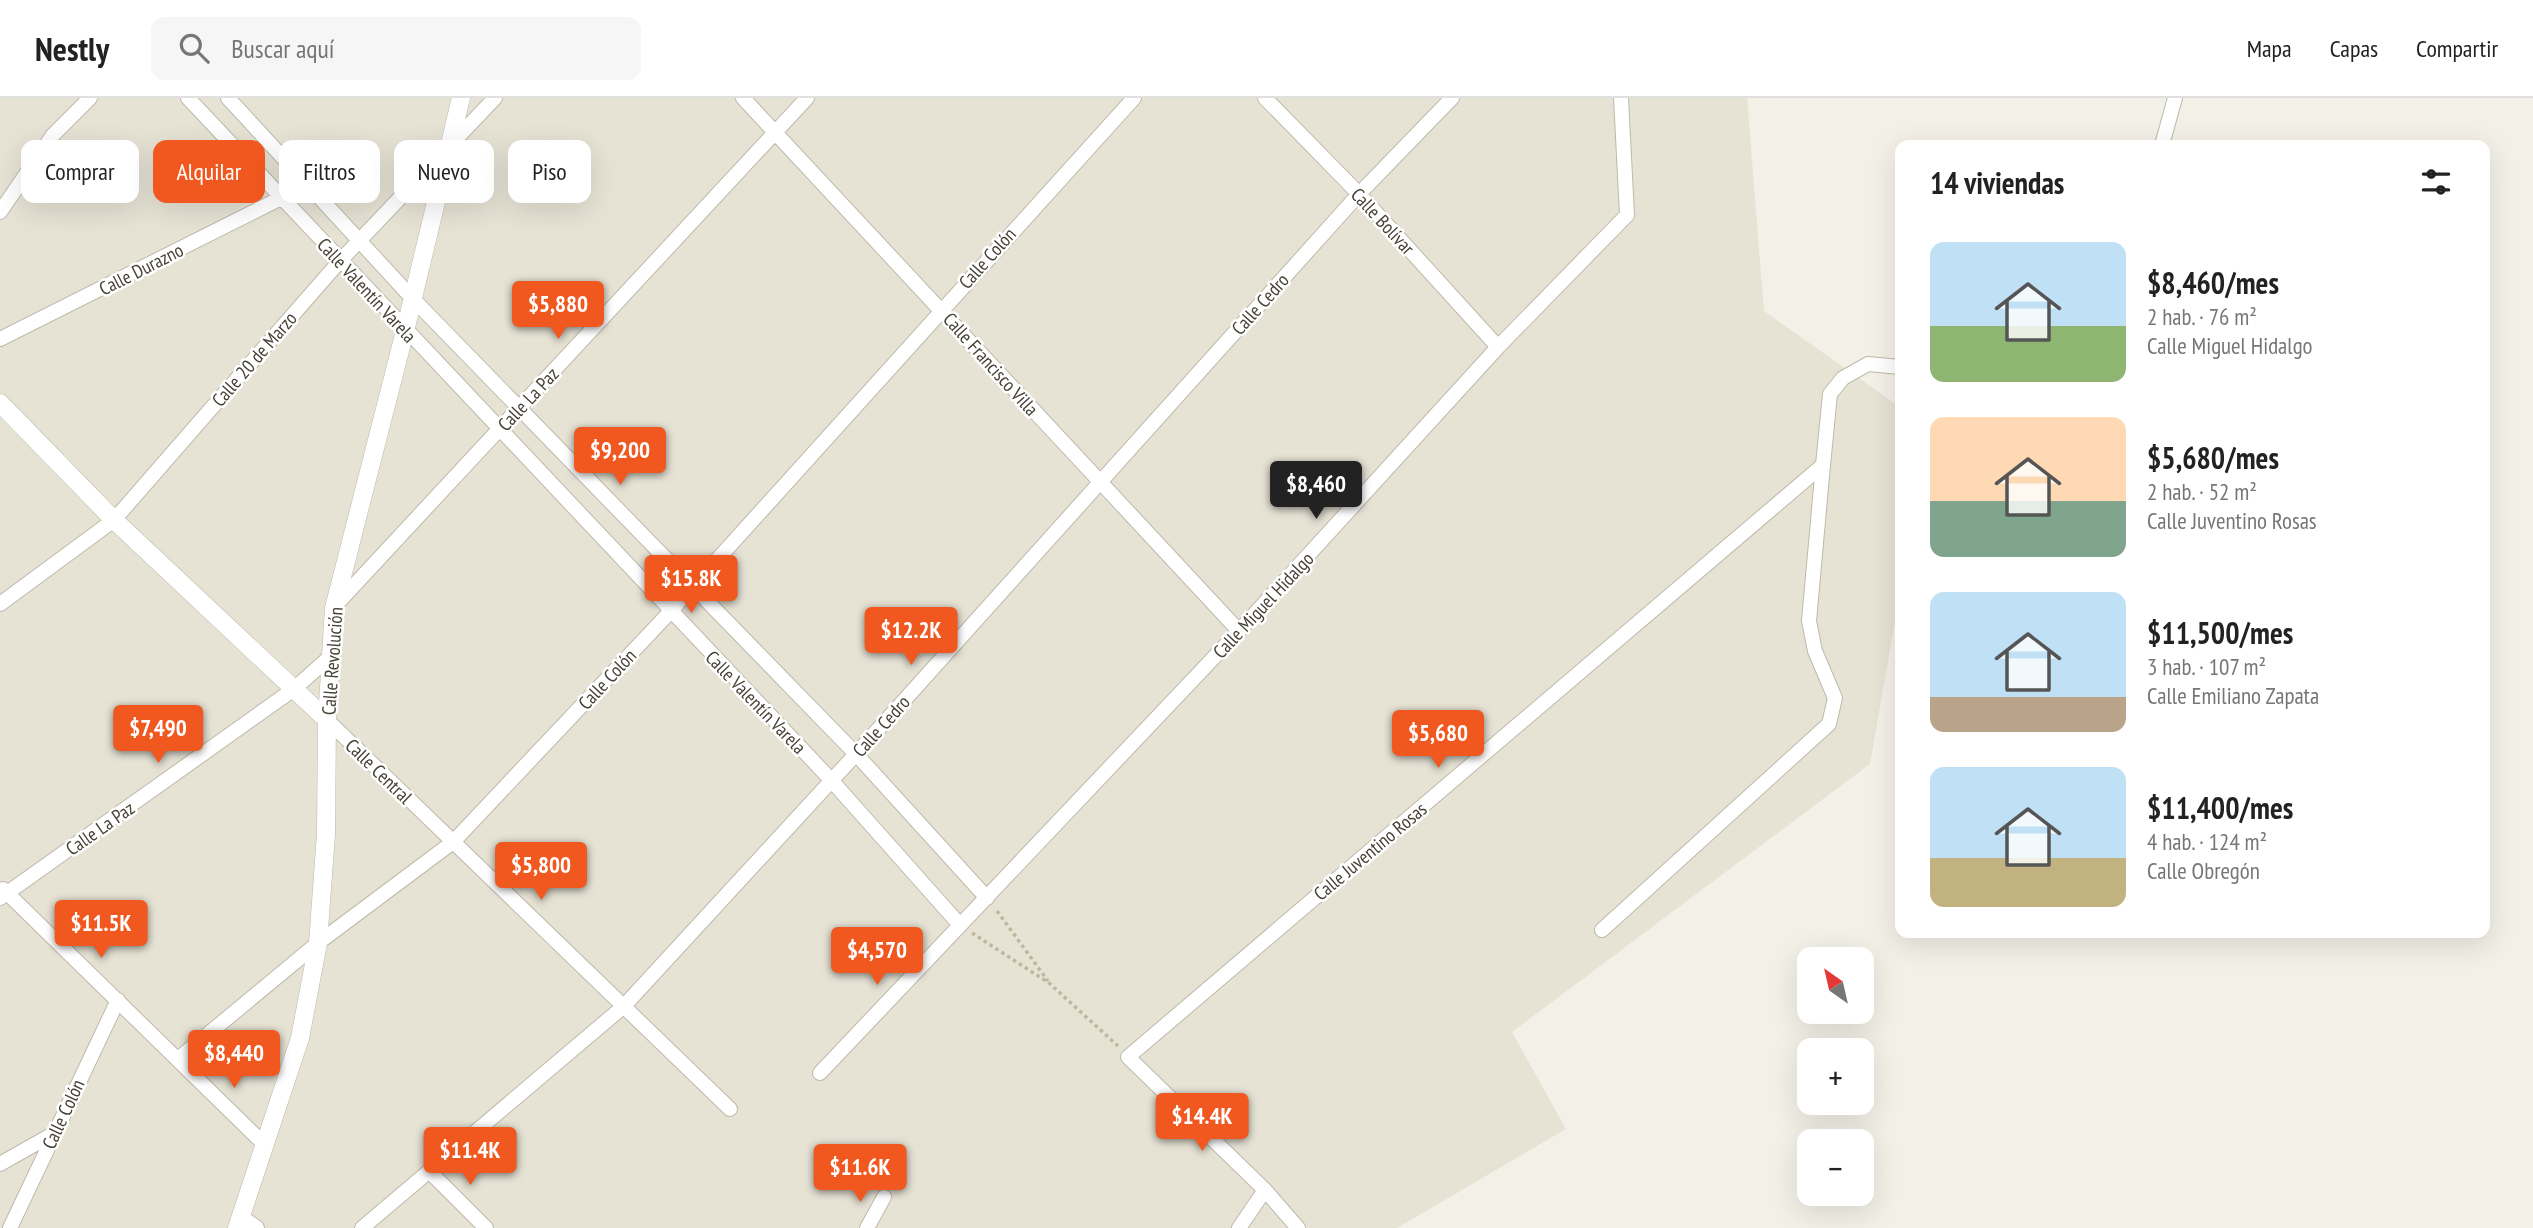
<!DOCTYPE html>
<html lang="es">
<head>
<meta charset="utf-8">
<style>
  :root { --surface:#fff; --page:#f6f6f6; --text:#222; --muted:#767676; --line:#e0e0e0; --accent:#f1581f }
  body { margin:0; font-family:"PT Sans Narrow",sans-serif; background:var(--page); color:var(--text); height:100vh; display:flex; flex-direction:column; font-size:26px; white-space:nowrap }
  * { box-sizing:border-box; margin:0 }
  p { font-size:23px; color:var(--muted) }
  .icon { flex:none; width:38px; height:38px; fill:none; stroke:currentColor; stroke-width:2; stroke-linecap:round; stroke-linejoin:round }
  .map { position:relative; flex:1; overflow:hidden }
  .details { position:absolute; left:1895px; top:42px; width:595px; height:798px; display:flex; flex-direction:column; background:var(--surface); border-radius:14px; box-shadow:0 7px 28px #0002 }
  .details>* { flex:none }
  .guide { position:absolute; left:21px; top:42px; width:665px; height:63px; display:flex; gap:14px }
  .needle { width:46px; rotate:326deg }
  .buttons { position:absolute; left:1797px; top:849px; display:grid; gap:14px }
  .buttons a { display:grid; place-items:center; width:77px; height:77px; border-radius:14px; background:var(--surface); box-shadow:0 7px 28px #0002; font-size:35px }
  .price { position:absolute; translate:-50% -60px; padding:0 16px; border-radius:7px; background:var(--accent); color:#fff; font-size:23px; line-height:46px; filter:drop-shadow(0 2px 4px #0008) }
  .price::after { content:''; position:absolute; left:50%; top:42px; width:21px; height:16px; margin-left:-10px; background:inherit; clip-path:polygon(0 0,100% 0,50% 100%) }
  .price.active { background:#222; color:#fff }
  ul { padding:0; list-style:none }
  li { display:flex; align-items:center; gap:21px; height:175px; padding:0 35px }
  li span { display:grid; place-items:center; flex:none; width:196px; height:140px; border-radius:14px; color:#555 }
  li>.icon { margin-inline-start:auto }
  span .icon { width:84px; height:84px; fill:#fffc; stroke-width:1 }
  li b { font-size:30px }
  h2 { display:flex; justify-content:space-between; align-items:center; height:84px; padding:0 35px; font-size:30px }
  .pill { padding:0 24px; border-radius:14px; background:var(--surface); box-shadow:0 7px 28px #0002; font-size:24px; line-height:63px }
  .pill.active { background:var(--accent); color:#fff }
  header { display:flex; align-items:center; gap:42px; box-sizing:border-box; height:98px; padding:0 35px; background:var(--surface); border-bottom:2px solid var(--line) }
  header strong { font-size:33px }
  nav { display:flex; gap:38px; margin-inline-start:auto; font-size:24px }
  .search { width:490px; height:63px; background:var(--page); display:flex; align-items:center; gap:18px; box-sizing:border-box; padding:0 24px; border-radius:14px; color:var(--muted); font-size:26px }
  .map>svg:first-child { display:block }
</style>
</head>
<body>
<header>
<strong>Nestly</strong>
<div class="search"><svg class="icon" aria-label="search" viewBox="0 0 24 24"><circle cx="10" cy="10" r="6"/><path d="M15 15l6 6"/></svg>Buscar aquí</div>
<nav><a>Mapa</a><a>Capas</a><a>Compartir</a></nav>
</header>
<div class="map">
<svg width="2533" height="1130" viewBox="0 0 2533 1130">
  <rect width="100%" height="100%" fill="#f3f1e7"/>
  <!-- residential -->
  <path fill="#e6e3d5" d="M 0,0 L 1747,0 L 1764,213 L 1900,309 L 1900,494 L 1870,666 L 1512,934 L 1566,1031 L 1397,1130 L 0,1130 Z"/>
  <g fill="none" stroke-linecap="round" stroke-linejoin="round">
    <!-- minor casing -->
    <g stroke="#beb9aa" stroke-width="16">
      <path id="minor" d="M 188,0 L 832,683 L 959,826
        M 228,0 L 413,201 L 856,656 L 987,800
        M 743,0 L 1239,533
        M 1265,0 L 1359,96 L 1498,249
        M 2162,47 L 2175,0
        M 0,114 L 53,37 L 90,0
        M 0,241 L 281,100
        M 0,506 L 114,422 L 339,164 L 495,0
        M 334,509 L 807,0
        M 327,622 L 730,1011
        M 3,791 L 265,1047
        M 0,800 L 294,591 L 332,557
        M 1602,832 L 1829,626 L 1835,600 L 1815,553 L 1809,523 L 1823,367
        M 178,961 L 318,845 L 453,744 L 670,514 L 1134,0
        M 820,975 L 1239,533 L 1498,249 L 1627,117 L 1621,0
        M 0,1066 L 53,1036
        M 430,1074 L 486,1130
        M 242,1119 L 257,1130
        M 10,1130 L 118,902
        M 362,1130 L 624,908 L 856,656 L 1359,96 L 1452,0
        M 867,1130 L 884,1099
        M 1239,1130 L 1265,1092
        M 1298,1130 L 1265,1092 L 1128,959 L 1823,367 L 1830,296 L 1843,280 L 1868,266 L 1900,269"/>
    </g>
    <!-- tertiary casing -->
    <g stroke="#beb9aa" stroke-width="19">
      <path id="tertiary" d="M 0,305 L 114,422 L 327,622
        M 237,1130 L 300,940 L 318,845 L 326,736 L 327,622 L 334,510 L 405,233 L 461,0"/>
    </g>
    <!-- path -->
    <path stroke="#bfb79c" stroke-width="3.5" stroke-dasharray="3.5 3.5" stroke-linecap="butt" d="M 997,813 L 1048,883
      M 972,835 L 1049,885 L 1118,948"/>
    <!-- minor -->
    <use href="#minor" stroke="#fff" stroke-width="14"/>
    <!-- tertiary -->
    <use href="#tertiary" stroke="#fff" stroke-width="18"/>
  </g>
  <g text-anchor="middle" stroke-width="5" stroke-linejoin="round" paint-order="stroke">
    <!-- street labels -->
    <g font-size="19" fill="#454136" stroke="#fff">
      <text transform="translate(1383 123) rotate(47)" y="7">Calle Bolívar</text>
      <text transform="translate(987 160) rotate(-48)" y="7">Calle Colón</text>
      <text transform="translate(141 171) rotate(-27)" y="7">Calle Durazno</text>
      <text transform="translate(367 192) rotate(47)" y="7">Calle Valentín Varela</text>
      <text transform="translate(1260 206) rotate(-48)" y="7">Calle Cedro</text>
      <text transform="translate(254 261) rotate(-49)" y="7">Calle 20 de Marzo</text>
      <text transform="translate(991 266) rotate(48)" y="7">Calle Francisco Villa</text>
      <text transform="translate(528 301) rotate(-47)" y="7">Calle La Paz</text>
      <text transform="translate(1263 507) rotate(-47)" y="7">Calle Miguel Hidalgo</text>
      <text transform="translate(332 563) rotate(-86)" y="7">Calle Revolución</text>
      <text transform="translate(607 581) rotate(-47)" y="7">Calle Colón</text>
      <text transform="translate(756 604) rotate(46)" y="7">Calle Valentín Varela</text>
      <text transform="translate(881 628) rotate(-48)" y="7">Calle Cedro</text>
      <text transform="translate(379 673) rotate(44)" y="7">Calle Central</text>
      <text transform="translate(100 730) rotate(-35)" y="7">Calle La Paz</text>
      <text transform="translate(1370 753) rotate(-40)" y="7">Calle Juventino Rosas</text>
      <text transform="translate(63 1016) rotate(-65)" y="7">Calle Colón</text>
    </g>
  </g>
</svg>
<div class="buttons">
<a><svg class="needle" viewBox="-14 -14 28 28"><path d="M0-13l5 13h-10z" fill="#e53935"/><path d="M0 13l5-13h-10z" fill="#767676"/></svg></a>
<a>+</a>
<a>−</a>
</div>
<b class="price" style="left:558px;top:243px">$5,880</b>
<b class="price" style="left:620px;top:389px">$9,200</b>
<b class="price active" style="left:1316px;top:423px">$8,460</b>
<b class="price" style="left:691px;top:517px">$15.8K</b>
<b class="price" style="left:911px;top:569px">$12.2K</b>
<b class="price" style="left:158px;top:667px">$7,490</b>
<b class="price" style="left:1438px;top:672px">$5,680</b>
<b class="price" style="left:541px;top:804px">$5,800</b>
<b class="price" style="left:101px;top:862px">$11.5K</b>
<b class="price" style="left:877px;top:889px">$4,570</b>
<b class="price" style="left:234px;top:992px">$8,440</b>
<b class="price" style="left:1202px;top:1055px">$14.4K</b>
<b class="price" style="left:470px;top:1089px">$11.4K</b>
<b class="price" style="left:860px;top:1106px">$11.6K</b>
<div class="guide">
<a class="pill">Comprar</a>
<a class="pill active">Alquilar</a>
<a class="pill">Filtros</a>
<a class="pill">Nuevo</a>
<a class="pill">Piso</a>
</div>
<section class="details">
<h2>14 viviendas<svg class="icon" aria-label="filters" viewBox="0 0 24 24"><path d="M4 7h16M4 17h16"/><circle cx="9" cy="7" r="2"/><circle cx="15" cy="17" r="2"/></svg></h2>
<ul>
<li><span style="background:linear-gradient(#bfe0f5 60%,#8fb573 0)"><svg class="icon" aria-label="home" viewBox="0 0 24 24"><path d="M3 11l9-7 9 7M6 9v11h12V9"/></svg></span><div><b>$8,460/mes</b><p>2 hab. · 76 m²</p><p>Calle Miguel Hidalgo</p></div></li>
<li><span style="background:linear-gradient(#ffd9b3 60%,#7fa58c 0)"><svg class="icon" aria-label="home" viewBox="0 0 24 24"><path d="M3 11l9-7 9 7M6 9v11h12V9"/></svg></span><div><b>$5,680/mes</b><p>2 hab. · 52 m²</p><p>Calle Juventino Rosas</p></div></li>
<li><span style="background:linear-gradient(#bfe0f5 75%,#b9a48a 0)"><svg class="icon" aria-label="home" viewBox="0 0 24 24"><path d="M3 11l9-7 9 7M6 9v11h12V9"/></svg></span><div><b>$11,500/mes</b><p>3 hab. · 107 m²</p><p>Calle Emiliano Zapata</p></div></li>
<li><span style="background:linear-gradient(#bfe0f5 65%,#c2b280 0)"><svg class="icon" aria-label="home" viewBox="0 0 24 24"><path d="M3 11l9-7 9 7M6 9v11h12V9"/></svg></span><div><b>$11,400/mes</b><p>4 hab. · 124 m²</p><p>Calle Obregón</p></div></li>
</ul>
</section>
</div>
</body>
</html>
